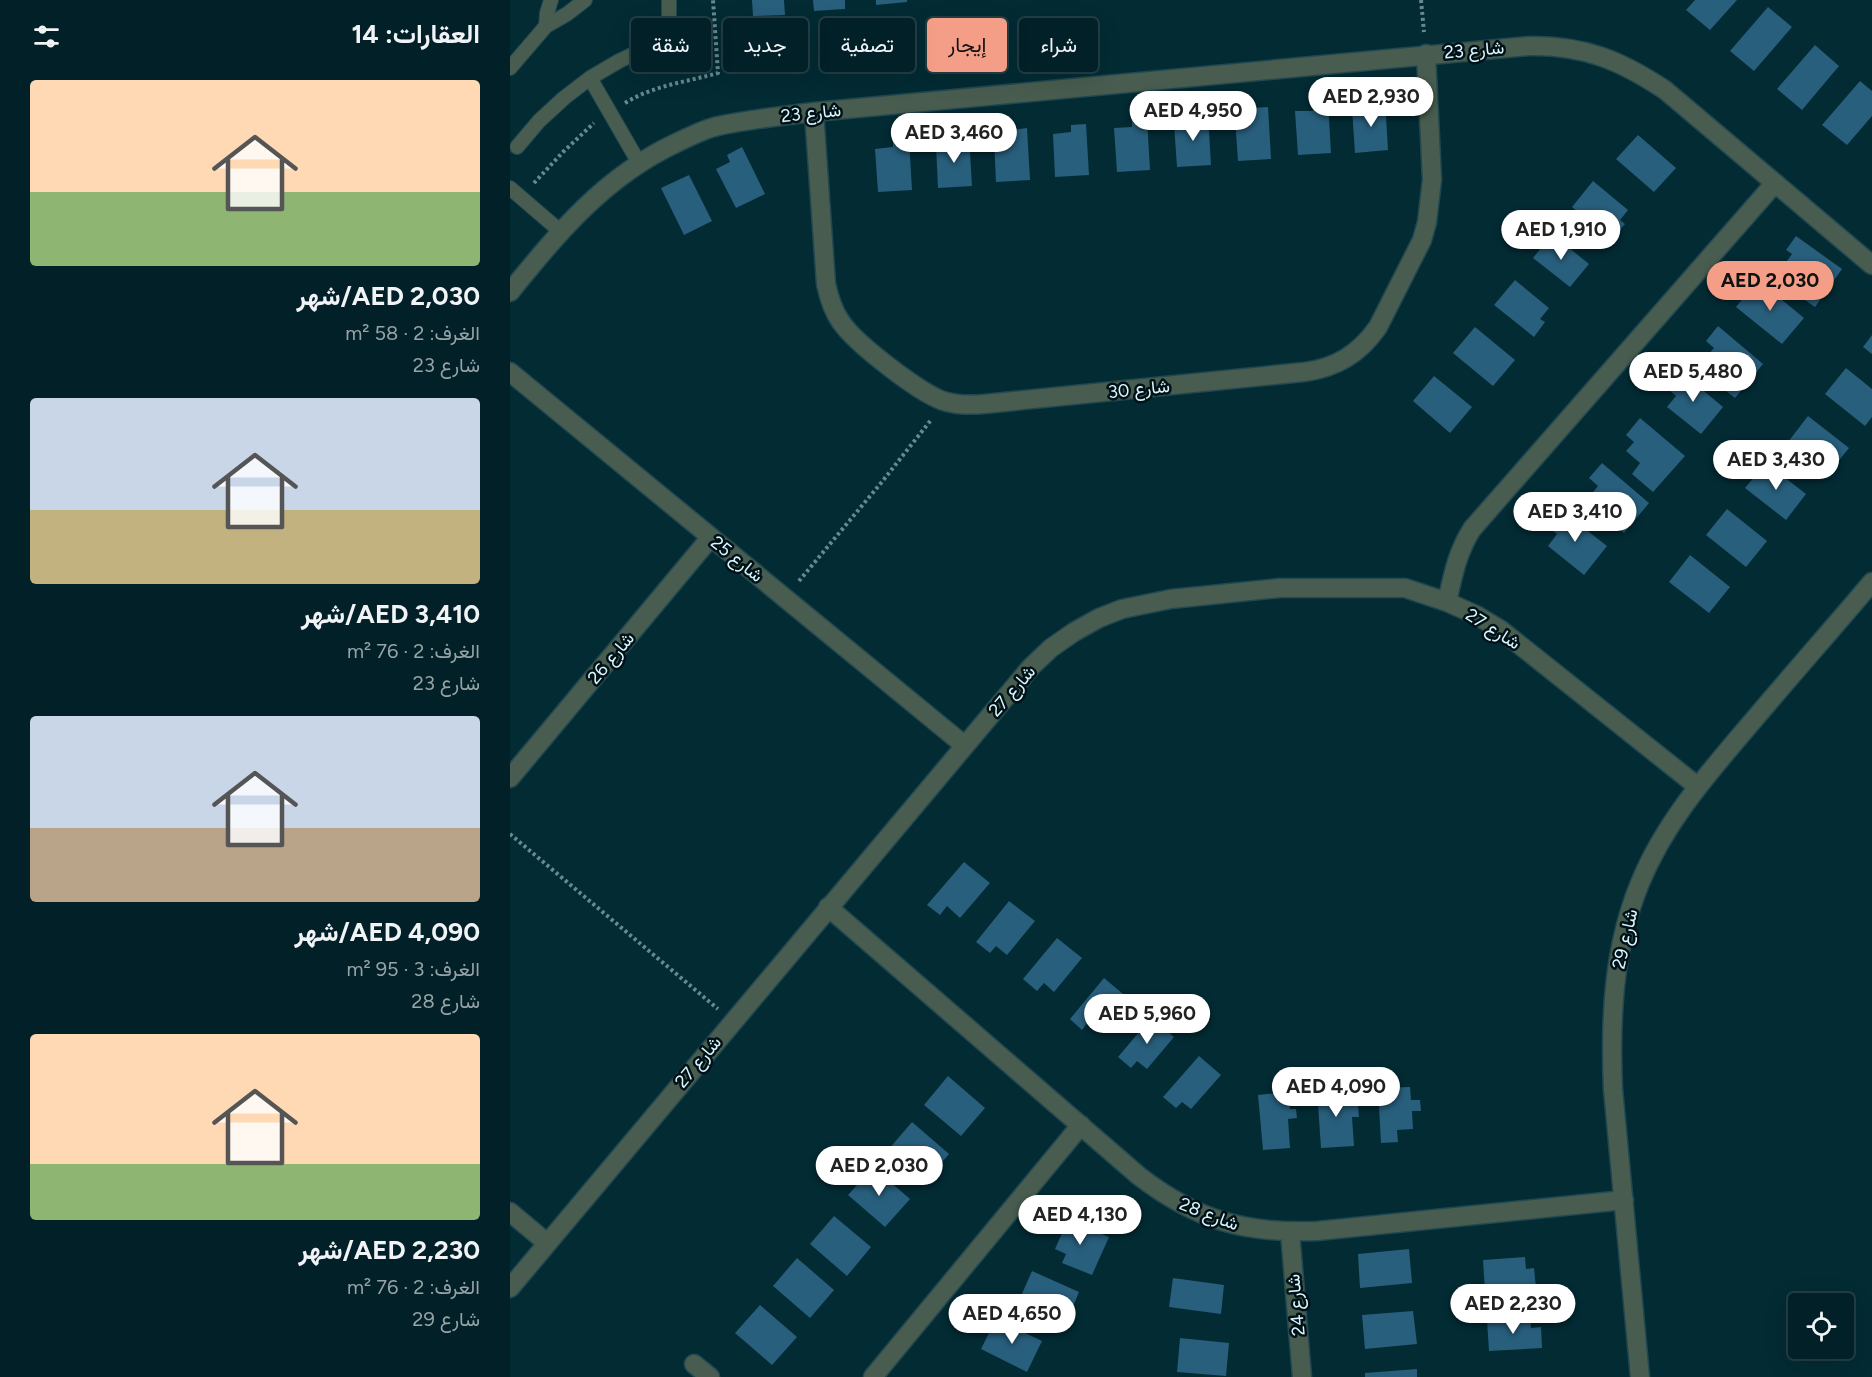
<!DOCTYPE html>
<html lang="ar">
<head>
<meta charset="utf-8">
<style>
  :root { --surface:#022027; --page:#102d33; --text:#f1f3f6; --muted:#96a3a7; --line:#233e44; --accent:#f49e87 }
  body { margin:0; font-family:Figtree,Vazirmatn,sans-serif; background:var(--page); color:var(--text); direction:rtl; height:100vh; display:flex; flex-direction:column; font-size:22px; white-space:nowrap }
  * { box-sizing:border-box; margin:0 }
  p { font-size:20px; color:var(--muted) }
  .icon { flex:none; width:33px; height:33px; fill:none; stroke:currentColor; stroke-width:2; stroke-linecap:round; stroke-linejoin:round }
  .map { position:relative; flex:1; overflow:hidden; direction:ltr }
  .side { display:flex; flex-direction:column; background:var(--surface); width:510px }
  .side>* { flex:none }
  .banner { position:absolute; left:18px; top:18px; width:570px; height:54px; direction:rtl; display:flex; gap:12px }
  .controls { position:absolute; left:1278px; top:1293px; display:grid; gap:12px }
  .controls a { display:grid; place-items:center; width:66px; height:66px; border-radius:6px; background:var(--surface); box-shadow:0 6px 24px #0002,0 0 0 2px var(--line); font-size:30px }
  .price { position:absolute; translate:-50% -51px; padding:0 14px; border-radius:21px; background:#fff; color:#222; font-size:20px; line-height:39px; filter:drop-shadow(0 2px 3px #0008) }
  .price::after { content:''; position:absolute; left:50%; top:36px; width:18px; height:14px; margin-left:-9px; background:inherit; clip-path:polygon(0 0,100% 0,50% 100%) }
  .price.active { background:var(--accent); color:#111 }
  ul { padding:0; list-style:none }
  li { display:grid; align-content:center; gap:12px; height:318px; padding:0 30px }
  li span { display:grid; place-items:center; height:186px; border-radius:6px; color:#555 }
  li>.icon { margin-inline-start:auto }
  span .icon { width:108px; height:108px; fill:#fffc; stroke-width:1 }
  li b { font-size:26px }
  h2 { display:flex; justify-content:space-between; align-items:center; height:72px; padding:0 30px; font-size:26px }
  .tag { padding:0 21px; border-radius:6px; background:var(--surface); box-shadow:0 6px 24px #0002,0 0 0 2px var(--line); font-size:21px; line-height:54px }
  .tag.active { background:var(--accent); color:#111 }
  main { display:flex; flex:1; min-height:0 }
  .map>svg:first-child { display:block }
</style>
</head>
<body>
<main>
<div class="map">
<svg width="1362" height="1377" viewBox="0 0 1362 1377">
  <rect width="100%" height="100%" fill="#032b34"/>
  <!-- building -->
  <path fill="#285f7d" d="M 242,0 L 274,0 L 275,15 L 243,16 Z
    M 303,0 L 335,0 L 335,9 L 304,11 Z
    M 366,0 L 397,0 L 397,2 L 366,5 Z
    M 1185,0 L 1227,0 L 1200,30 L 1176,10 Z
    M 1258,7 L 1282,27 L 1244,71 L 1220,51 Z
    M 1305,45 L 1329,66 L 1292,110 L 1267,89 Z
    M 1350,81 L 1362,91 L 1362,116 L 1337,145 L 1312,125 Z
    M 860,100 L 875,100 L 878,150 L 845,153 L 842,109 L 860,108 Z
    M 818,102 L 821,153 L 788,155 L 785,111 L 803,111 L 802,103 Z
    M 758,107 L 761,159 L 728,161 L 725,118 L 743,116 L 743,108 Z
    M 698,114 L 701,165 L 667,167 L 664,124 L 682,122 L 682,115 Z
    M 637,118 L 640,170 L 607,172 L 604,128 L 622,127 L 622,120 Z
    M 576,124 L 579,175 L 545,177 L 543,134 L 561,132 L 561,125 Z
    M 517,128 L 520,180 L 486,182 L 484,139 L 502,137 L 501,130 Z
    M 459,135 L 462,186 L 428,188 L 426,145 L 444,144 L 444,136 Z
    M 1128,135 L 1166,168 L 1144,192 L 1106,159 Z
    M 383,139 L 399,139 L 402,190 L 368,192 L 365,149 L 383,147 Z
    M 232,147 L 255,194 L 226,208 L 206,169 L 220,162 L 217,155 Z
    M 179,175 L 202,221 L 174,235 L 151,188 Z
    M 1083,181 L 1118,210 L 1110,220 L 1115,224 L 1101,240 L 1062,207 Z
    M 1042,234 L 1079,264 L 1060,287 L 1023,258 Z
    M 1286,236 L 1332,269 L 1305,307 L 1276,287 L 1286,273 L 1274,265 L 1282,254 L 1276,250 Z
    M 1005,280 L 1039,308 L 1030,319 L 1035,322 L 1024,337 L 984,305 Z
    M 1248,280 L 1294,318 L 1272,344 L 1226,307 Z
    M 1208,326 L 1253,364 L 1225,398 L 1202,380 L 1211,370 L 1196,357 L 1204,348 L 1196,341 Z
    M 965,327 L 1005,360 L 983,386 L 943,353 Z
    M 1362,335 L 1362,354 L 1353,347 Z
    M 1336,368 L 1362,389 L 1362,417 L 1355,426 L 1315,394 Z
    M 1170,371 L 1213,407 L 1191,434 L 1157,407 L 1166,396 L 1157,388 Z
    M 924,376 L 962,407 L 940,433 L 903,401 Z
    M 1298,416 L 1339,448 L 1318,474 L 1278,442 Z
    M 1130,418 L 1175,456 L 1143,492 L 1122,474 L 1130,463 L 1116,451 L 1124,442 L 1116,435 Z
    M 1092,463 L 1139,503 L 1114,533 L 1089,511 L 1093,506 L 1080,496 L 1088,486 L 1079,478 Z
    M 1256,463 L 1296,494 L 1276,520 L 1235,488 Z
    M 1217,509 L 1257,541 L 1236,567 L 1196,535 Z
    M 1052,511 L 1097,546 L 1074,575 L 1038,546 L 1047,534 L 1038,527 Z
    M 1180,555 L 1220,587 L 1199,613 L 1159,582 Z
    M 454,862 L 480,883 L 450,918 L 437,906 L 430,915 L 417,905 Z
    M 499,901 L 525,921 L 497,955 L 486,946 L 480,953 L 466,942 Z
    M 547,938 L 572,958 L 544,992 L 534,983 L 527,991 L 513,979 Z
    M 594,978 L 619,999 L 591,1032 L 578,1022 L 572,1030 L 560,1019 Z
    M 641,1018 L 664,1037 L 637,1069 L 627,1061 L 621,1068 L 608,1057 Z
    M 689,1056 L 711,1075 L 681,1109 L 672,1102 L 666,1108 L 653,1097 Z
    M 438,1076 L 475,1108 L 451,1136 L 414,1105 Z
    M 900,1087 L 901,1100 L 910,1100 L 911,1111 L 902,1111 L 903,1129 L 887,1130 L 888,1142 L 871,1143 L 868,1088 Z
    M 838,1088 L 840,1106 L 848,1105 L 849,1117 L 842,1117 L 844,1146 L 811,1148 L 807,1090 Z
    M 778,1092 L 780,1109 L 786,1109 L 787,1118 L 778,1119 L 780,1148 L 753,1150 L 748,1095 Z
    M 402,1122 L 439,1154 L 415,1182 L 378,1150 Z
    M 363,1167 L 400,1199 L 375,1227 L 338,1195 Z
    M 324,1216 L 361,1247 L 337,1276 L 300,1244 Z
    M 549,1216 L 599,1237 L 582,1275 L 552,1263 L 556,1254 L 545,1249 L 553,1231 L 545,1228 Z
    M 899,1249 L 902,1283 L 850,1288 L 848,1254 Z
    M 1015,1257 L 1016,1269 L 1024,1268 L 1026,1288 L 975,1292 L 973,1260 Z
    M 287,1258 L 324,1290 L 300,1318 L 263,1286 Z
    M 522,1271 L 569,1292 L 555,1326 L 507,1305 Z
    M 663,1278 L 714,1285 L 711,1314 L 659,1307 Z
    M 250,1305 L 287,1337 L 262,1365 L 225,1333 Z
    M 903,1311 L 907,1344 L 855,1349 L 852,1315 Z
    M 1020,1317 L 1021,1328 L 1031,1327 L 1032,1348 L 979,1351 L 977,1320 Z
    M 486,1319 L 532,1341 L 517,1372 L 471,1349 Z
    M 670,1338 L 719,1343 L 716,1376 L 667,1372 Z
    M 907,1369 L 907,1377 L 855,1377 L 855,1373 Z"/>
  <g fill="none" stroke-linecap="round" stroke-linejoin="round">
    <!-- service casing -->
    <g stroke="#214750" stroke-width="16">
      <path id="service" d="M 36,26 L 37,13 L 41,0
        M 0,68 L 36,26 L 57,14 L 75,0
        M 80,78 L 129,163
        M 7,147 L 29,121 L 54,98 L 80,78 L 109,61 L 149,42 L 159,27 L 159,0
        M 0,188 L 50,231"/>
    </g>
    <!-- minor casing -->
    <g stroke="#214750" stroke-width="21">
      <path id="minor" d="M 304,112 L 316,284 C 319,298 323,311 331,322 C 345,343 414,397 437,402 C 449,405 462,405 474,404 L 794,372 C 826,368 849,354 868,327 L 912,240 L 917,222 L 922,180 L 916,54
        M 0,292 C 49,232 94,177 166,143 C 179,137 194,129 208,126 C 240,119 272,116 304,112 L 1019,46 C 1073,45 1110,60 1155,90 L 1362,265
        M 0,372 L 454,745
        M 937,602 C 943,575 947,553 962,529 L 1265,183
        M 0,778 L 201,537
        M 318,907 L 629,1176 C 686,1220 735,1234 807,1231 L 1114,1200
        M 0,1212 L 37,1243
        M 780,1232 L 792,1377
        M 0,1288 L 521,667 L 541,648 L 564,632 L 589,618 L 612,609 L 661,599 L 770,588 L 895,588 L 937,602 L 966,615 L 991,630 L 1187,786
        M 184,1364 L 200,1377
        M 363,1377 L 571,1125
        M 1130,1377 L 1103,1089 C 1100,1020 1103,948 1130,883 C 1156,819 1203,768 1247,716 C 1285,671 1324,627 1362,582"/>
    </g>
    <!-- path -->
    <path stroke="#678992" stroke-width="4" stroke-dasharray="3 3" stroke-linecap="butt" d="M 911,0 L 914,32
      M 115,103 C 144,85 177,82 208,73 L 203,0
      M 24,183 L 53,152 L 84,123
      M 289,581 L 371,483 L 421,420
      M 0,834 L 208,1009"/>
    <!-- service -->
    <use href="#service" stroke="#485d4f" stroke-width="14"/>
    <!-- minor -->
    <use href="#minor" stroke="#485d4f" stroke-width="18"/>
  </g>
  <g text-anchor="middle" stroke-width="5" stroke-linejoin="round" paint-order="stroke">
    <!-- street labels -->
    <g font-size="18" fill="#dbf6fe" stroke="#001217">
      <text transform="translate(964 50) rotate(-5)" y="6">شارع 23</text>
      <text transform="translate(301 113) rotate(-6)" y="6">شارع 23</text>
      <text transform="translate(629 389) rotate(-6)" y="6">شارع 30</text>
      <text transform="translate(227 559) rotate(39)" y="6">شارع 25</text>
      <text transform="translate(983 629) rotate(32)" y="6">شارع 27</text>
      <text transform="translate(101 658) rotate(-50)" y="6">شارع 26</text>
      <text transform="translate(502 691) rotate(-49)" y="6">شارع 27</text>
      <text transform="translate(1115 939) rotate(-77)" y="6">شارع 29</text>
      <text transform="translate(188 1062) rotate(-50)" y="6">شارع 27</text>
      <text transform="translate(699 1214) rotate(21)" y="6">شارع 28</text>
      <text transform="translate(786 1305) rotate(-95)" y="6">شارع 24</text>
    </g>
  </g>
</svg>
<div class="controls">
<a><svg class="icon" aria-label="locate" viewBox="0 0 24 24"><circle cx="12" cy="12" r="6"/><path d="M12 2v4M12 18v4M2 12h4M18 12h4"/></svg></a>
</div>
<b class="price" style="left:861px;top:128px">AED 2,930</b>
<b class="price" style="left:683px;top:142px">AED 4,950</b>
<b class="price" style="left:444px;top:164px">AED 3,460</b>
<b class="price" style="left:1051px;top:261px">AED 1,910</b>
<b class="price active" style="left:1260px;top:312px">AED 2,030</b>
<b class="price" style="left:1183px;top:403px">AED 5,480</b>
<b class="price" style="left:1266px;top:491px">AED 3,430</b>
<b class="price" style="left:1065px;top:543px">AED 3,410</b>
<b class="price" style="left:637px;top:1045px">AED 5,960</b>
<b class="price" style="left:826px;top:1118px">AED 4,090</b>
<b class="price" style="left:369px;top:1197px">AED 2,030</b>
<b class="price" style="left:570px;top:1246px">AED 4,130</b>
<b class="price" style="left:1003px;top:1335px">AED 2,230</b>
<b class="price" style="left:502px;top:1345px">AED 4,650</b>
<div class="banner">
<a class="tag">شراء</a>
<a class="tag active">إيجار</a>
<a class="tag">تصفية</a>
<a class="tag">جديد</a>
<a class="tag">شقة</a>
</div>
</div>
<section class="side">
<h2>العقارات: 14<svg class="icon" aria-label="filters" viewBox="0 0 24 24"><path d="M4 7h16M4 17h16"/><circle cx="9" cy="7" r="2"/><circle cx="15" cy="17" r="2"/></svg></h2>
<ul>
<li><span style="background:linear-gradient(#ffd9b3 60%,#8fb573 0)"><svg class="icon" aria-label="home" viewBox="0 0 24 24"><path d="M3 11l9-7 9 7M6 9v11h12V9"/></svg></span><div><b>AED 2,030/شهر</b><p>الغرف: 2 · 58 m²</p><p>شارع 23</p></div></li>
<li><span style="background:linear-gradient(#c9d6e8 60%,#c2b280 0)"><svg class="icon" aria-label="home" viewBox="0 0 24 24"><path d="M3 11l9-7 9 7M6 9v11h12V9"/></svg></span><div><b>AED 3,410/شهر</b><p>الغرف: 2 · 76 m²</p><p>شارع 23</p></div></li>
<li><span style="background:linear-gradient(#c9d6e8 60%,#b9a48a 0)"><svg class="icon" aria-label="home" viewBox="0 0 24 24"><path d="M3 11l9-7 9 7M6 9v11h12V9"/></svg></span><div><b>AED 4,090/شهر</b><p>الغرف: 3 · 95 m²</p><p>شارع 28</p></div></li>
<li><span style="background:linear-gradient(#ffd9b3 70%,#8fb573 0)"><svg class="icon" aria-label="home" viewBox="0 0 24 24"><path d="M3 11l9-7 9 7M6 9v11h12V9"/></svg></span><div><b>AED 2,230/شهر</b><p>الغرف: 2 · 76 m²</p><p>شارع 29</p></div></li>
</ul>
</section>
</main>
</body>
</html>
